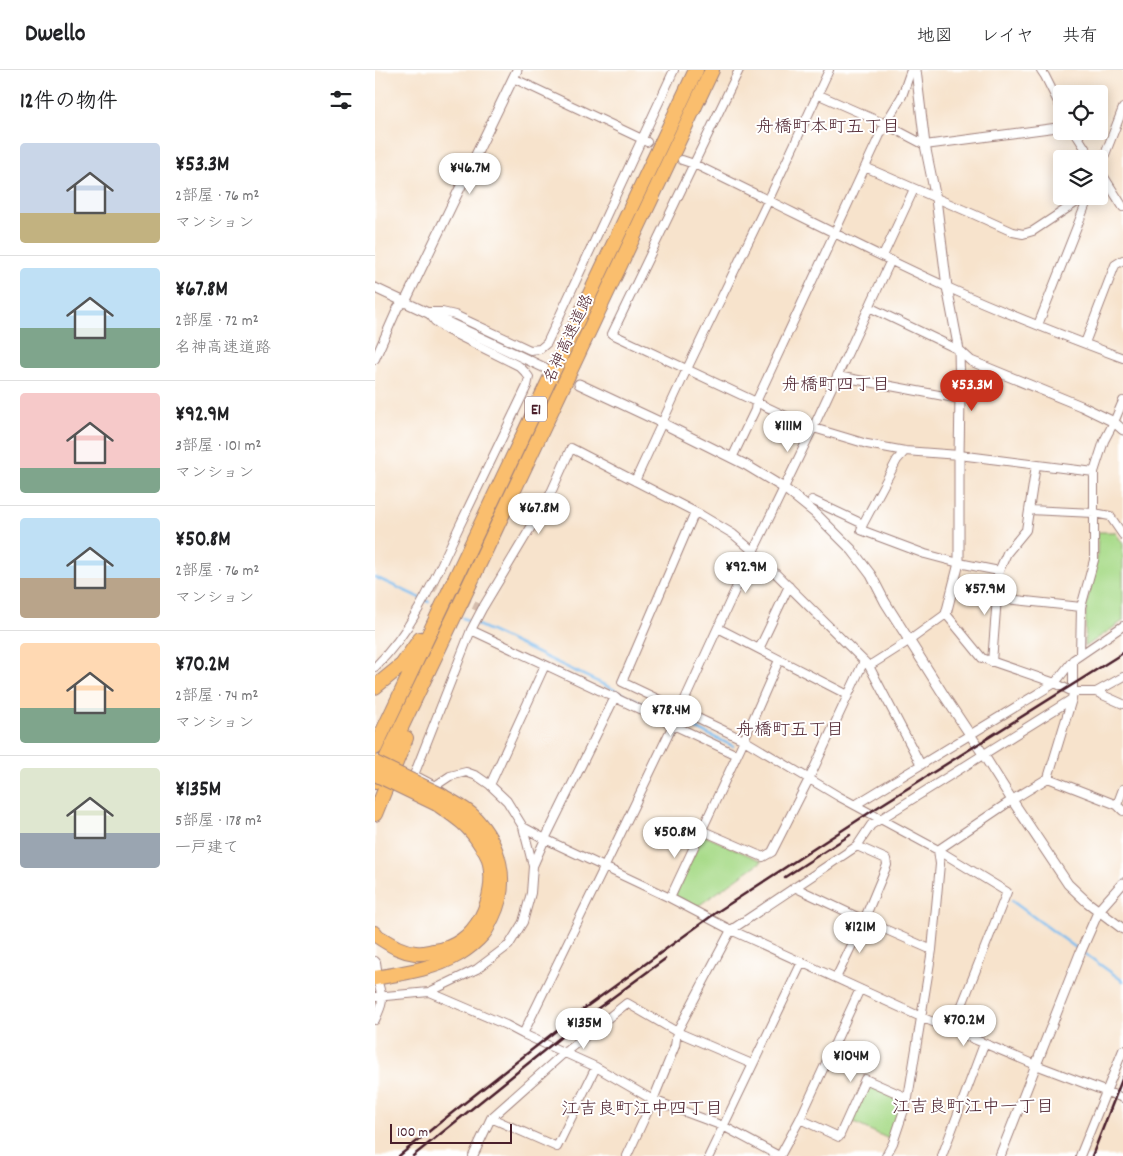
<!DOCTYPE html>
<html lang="ja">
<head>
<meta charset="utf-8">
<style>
  :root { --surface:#fff; --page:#f6f6f6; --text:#202124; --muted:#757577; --line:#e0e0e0; --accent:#c8321e }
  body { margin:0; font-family:Dekko,"Klee One",sans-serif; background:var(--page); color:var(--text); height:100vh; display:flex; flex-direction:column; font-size:19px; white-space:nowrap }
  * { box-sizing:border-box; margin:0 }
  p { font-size:16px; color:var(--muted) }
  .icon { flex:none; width:28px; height:28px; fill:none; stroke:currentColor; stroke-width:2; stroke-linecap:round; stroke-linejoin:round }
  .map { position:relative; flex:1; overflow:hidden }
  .panel { display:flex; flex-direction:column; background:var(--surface); width:375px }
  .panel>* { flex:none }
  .fabs { position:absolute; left:678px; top:15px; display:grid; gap:10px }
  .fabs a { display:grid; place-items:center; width:55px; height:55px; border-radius:5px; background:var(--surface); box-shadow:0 2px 12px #0003; font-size:25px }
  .scale { position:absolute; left:15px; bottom:12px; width:122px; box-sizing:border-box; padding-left:5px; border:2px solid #4a1f2b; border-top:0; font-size:14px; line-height:18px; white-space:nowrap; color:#4a1f2b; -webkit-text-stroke:4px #fff; paint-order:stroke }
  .price { position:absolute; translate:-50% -42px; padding:0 11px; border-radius:18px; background:#fff; color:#222; font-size:16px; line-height:32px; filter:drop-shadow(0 1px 2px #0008) }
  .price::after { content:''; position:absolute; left:50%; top:30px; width:15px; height:11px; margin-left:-8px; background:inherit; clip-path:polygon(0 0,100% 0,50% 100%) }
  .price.on { background:var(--accent); color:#fff }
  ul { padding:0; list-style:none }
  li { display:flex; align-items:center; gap:15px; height:125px; padding:0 20px }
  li+li { border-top:1px solid var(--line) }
  li span { display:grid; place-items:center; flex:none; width:140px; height:100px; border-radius:5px; color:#555 }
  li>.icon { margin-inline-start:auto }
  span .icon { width:60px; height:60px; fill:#fffc; stroke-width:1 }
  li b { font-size:21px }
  h2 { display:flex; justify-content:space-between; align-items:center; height:60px; padding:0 20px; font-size:21px }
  header { display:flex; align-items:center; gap:30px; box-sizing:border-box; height:70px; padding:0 25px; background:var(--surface); border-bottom:1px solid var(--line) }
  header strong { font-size:24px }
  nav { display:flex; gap:28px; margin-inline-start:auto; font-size:18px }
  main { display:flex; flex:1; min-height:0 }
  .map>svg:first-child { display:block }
</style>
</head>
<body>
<header>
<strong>Dwello</strong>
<nav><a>地図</a><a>レイヤ</a><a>共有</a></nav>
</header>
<main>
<section class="panel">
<h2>12件の物件<svg class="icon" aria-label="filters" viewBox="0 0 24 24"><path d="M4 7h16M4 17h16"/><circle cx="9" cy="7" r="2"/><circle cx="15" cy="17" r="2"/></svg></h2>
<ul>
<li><span style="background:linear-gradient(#c9d6e8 70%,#c2b280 0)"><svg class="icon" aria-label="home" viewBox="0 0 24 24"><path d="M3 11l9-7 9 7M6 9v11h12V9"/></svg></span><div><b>¥53.3M</b><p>2部屋 · 76 m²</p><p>マンション</p></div></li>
<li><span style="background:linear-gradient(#bfe0f5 60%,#7fa58c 0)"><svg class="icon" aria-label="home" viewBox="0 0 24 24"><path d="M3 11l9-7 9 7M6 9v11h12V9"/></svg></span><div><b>¥67.8M</b><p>2部屋 · 72 m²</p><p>名神高速道路</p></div></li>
<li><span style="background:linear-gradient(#f6c9c9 75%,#7fa58c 0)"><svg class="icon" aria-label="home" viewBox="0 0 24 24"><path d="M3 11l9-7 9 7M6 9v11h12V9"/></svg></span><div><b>¥92.9M</b><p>3部屋 · 101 m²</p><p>マンション</p></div></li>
<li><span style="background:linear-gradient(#bfe0f5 60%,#b9a48a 0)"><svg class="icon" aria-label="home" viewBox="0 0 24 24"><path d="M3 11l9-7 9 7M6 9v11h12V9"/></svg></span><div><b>¥50.8M</b><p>2部屋 · 76 m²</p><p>マンション</p></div></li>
<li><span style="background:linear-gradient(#ffd9b3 65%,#7fa58c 0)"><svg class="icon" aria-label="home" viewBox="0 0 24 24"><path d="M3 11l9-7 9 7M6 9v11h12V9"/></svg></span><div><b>¥70.2M</b><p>2部屋 · 74 m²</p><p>マンション</p></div></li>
<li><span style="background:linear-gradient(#dfe7d0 65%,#9aa5b1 0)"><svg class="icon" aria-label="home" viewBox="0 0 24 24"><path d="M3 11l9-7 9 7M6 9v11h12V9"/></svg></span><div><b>¥135M</b><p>5部屋 · 178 m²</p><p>一戸建て</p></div></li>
</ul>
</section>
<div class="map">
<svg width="748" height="1086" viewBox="0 0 748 1086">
  <rect width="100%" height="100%" fill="#fff"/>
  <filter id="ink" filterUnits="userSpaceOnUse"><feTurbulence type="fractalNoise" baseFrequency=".02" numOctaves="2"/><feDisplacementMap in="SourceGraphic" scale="10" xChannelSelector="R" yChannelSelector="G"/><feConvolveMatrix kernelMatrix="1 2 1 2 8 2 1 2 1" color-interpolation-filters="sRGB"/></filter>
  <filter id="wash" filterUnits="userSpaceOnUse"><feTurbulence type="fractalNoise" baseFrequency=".0096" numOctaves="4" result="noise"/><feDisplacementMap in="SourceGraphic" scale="20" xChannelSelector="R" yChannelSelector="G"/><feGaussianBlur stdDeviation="1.12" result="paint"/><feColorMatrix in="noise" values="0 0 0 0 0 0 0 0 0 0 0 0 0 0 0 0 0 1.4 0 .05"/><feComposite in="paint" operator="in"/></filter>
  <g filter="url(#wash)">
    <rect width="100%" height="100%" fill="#f7e3cc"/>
    <!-- green -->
    <path fill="#a9db8a" stroke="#7a7d5a" d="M 723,462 L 740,462 L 748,474 L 748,551 L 710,577 L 711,536 L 722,489 Z
      M 328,765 L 387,791 L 323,836 L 300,826 Z
      M 492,1013 L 529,1030 L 514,1069 L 475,1051 Z"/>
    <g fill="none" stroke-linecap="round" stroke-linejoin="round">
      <!-- stream -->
      <path stroke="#7abcef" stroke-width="2.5" d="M 0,507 L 54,532
        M 88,548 L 358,676
        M 637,831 L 704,880
        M 709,883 L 748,911"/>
    </g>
  </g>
  <g filter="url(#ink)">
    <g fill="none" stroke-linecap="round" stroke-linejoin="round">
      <!-- minor-tunnel -->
      <path stroke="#d4bcac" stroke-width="8" stroke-dasharray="8 4" stroke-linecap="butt" d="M 55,515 L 107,539"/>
      <!-- minor casing -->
      <g stroke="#a0817c" stroke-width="10">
        <path id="minor" d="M 364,0 L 237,264 L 432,356 L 492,374 L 530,381 L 584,385 L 719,402
          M 666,0 L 670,6 L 686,38
          M 138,8 L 267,69 L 272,72
          M 442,24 L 510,54 L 550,75 L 686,57
          M 699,61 L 717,89
          M 307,90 L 319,94 C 403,134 486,178 572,217 C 629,243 689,266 748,288
          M 490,97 L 598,144 L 638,162 L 648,164 L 658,161 L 711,126
          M 724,99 L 748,137
          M 724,100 L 748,38
          M 508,186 L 539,119
          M 494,237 L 584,280
          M 53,242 L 67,242 L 80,245 L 155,280 L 165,279 L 172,273 L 299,0
          M 663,255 L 714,126
          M 710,273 L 740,195 L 748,190
          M 0,289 L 23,237 L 30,232
          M 462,306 L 585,329
          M 530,381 L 522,390 L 488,454 L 486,460 L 550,484 L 584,493 L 624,501
          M 357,388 L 380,340 L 381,332 L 510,54 L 527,26 L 536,0
          M 260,411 L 312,299 L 394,129 L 454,0
          M 437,430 L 488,454
          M 654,440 L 719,443 L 735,446 L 748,465
          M 320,442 L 247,612 L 369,670 L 463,726 L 563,780 L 632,822 L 577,960
          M 622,528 L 706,537
          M 343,558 L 473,625
          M 96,560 L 362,685
          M 384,579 L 414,516
          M 705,585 L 706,537 L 719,490 L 719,402 L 729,371 L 739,352 L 748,331
          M 617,592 L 624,501 L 632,483 L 651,460 L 661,395
          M 494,596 L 535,570 L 571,544 L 607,588 L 680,613 L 698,622 L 721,622 L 748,634
          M 0,597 C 39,559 61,506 84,457 C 107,410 129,363 152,316 L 154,307 L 150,302 L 144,296 L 72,260 L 60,251 L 54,243
          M 721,622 L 748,607
          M 305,640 L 373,492 L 438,358 L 516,190
          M 546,695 L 494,596 L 378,481 L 358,464 L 326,445 L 196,378 L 174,427 L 107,539 L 96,560 L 39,705 L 60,716 L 75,706 L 91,702 L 102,706 L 115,715 L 132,731 L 148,757 L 170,769 L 295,828 L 356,860 L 546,947 L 661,995 L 748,1028
          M 673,708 L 742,735 L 748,741
          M 115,715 L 170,595
          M 480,735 L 680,613 L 698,590 L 748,556
          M 742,735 L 748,719
          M 148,757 L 158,796
          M 326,760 L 388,787 L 397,782 L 434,709 L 489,591
          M 563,780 L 637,730 L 673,708 L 697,629 L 698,622 L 698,590
          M 419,817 L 489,850 L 557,880
          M 295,828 L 369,670 L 404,590
          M 0,891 L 1,892 L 2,899
          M 461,908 L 489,850 L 512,795 L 511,789 L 482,776
          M 54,922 L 131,955 L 148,964 L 221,997 L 278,1030 L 348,1056 L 404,1086
          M 0,927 L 54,922 L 102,899 L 134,875 L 148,852 L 156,823 L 158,796 L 170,769 L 240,627
          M 0,950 C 8,933 9,931 3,913
          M 148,964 L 230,796 L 298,655
          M 116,1048 L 182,1077 L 221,997
          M 425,1049 L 464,1067 L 490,1009 L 533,1028
          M 98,1086 L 116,1048 L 189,983 L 252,933 L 302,962 L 377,994
          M 252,1086 L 278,1030 L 300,976 L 302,962 L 356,860 L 482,776 L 496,755 L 697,629
          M 334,1086 L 427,892
          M 405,1086 L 425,1049 L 485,919
          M 511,1086 L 518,1073 L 533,1028 L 557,880 L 565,794 L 563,780
          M 567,1086 L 609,974
          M 705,1086 L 748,980"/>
      </g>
      <!-- tertiary casing -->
      <g stroke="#a0817c" stroke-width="11">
        <path id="tertiary" d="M 541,0 L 550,75 L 561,129 L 572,217 L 584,280 L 585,329 L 584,385 L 584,493 L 571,544
          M 0,218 L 170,298
          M 30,232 L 142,0
          M 584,280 L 596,291 L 706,336 L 739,352 L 748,360
          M 204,314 L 287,353 L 371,395 L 409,418 L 440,443 L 477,480 L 496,505 L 510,532 L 570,627 L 608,684 L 637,730 L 693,814 L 712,832 L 748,859
          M 625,1086 L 706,881 L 724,840 L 748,813"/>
      </g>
      <!-- motorway casing -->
      <g stroke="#a0817c" stroke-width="16">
        <path id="motorway" d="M 0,617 L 27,595 L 45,569
          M 0,678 L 321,0
          M 0,712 L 89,526 L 337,0
          M 0,744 L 31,668
          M 0,863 L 2,866 C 15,874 24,881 40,883 C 46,884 53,882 59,881 C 101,877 124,827 114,789 C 112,784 109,779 106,775 C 94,755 81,747 62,734
          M 0,908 C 29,903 59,899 84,884 C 92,879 102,871 108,864 C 112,860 114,853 117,848 C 135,812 125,774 98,746 C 90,738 75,731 66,725"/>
      </g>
      <!-- minor -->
      <use href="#minor" stroke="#fff" stroke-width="8"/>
      <!-- tertiary -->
      <use href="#tertiary" stroke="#fff" stroke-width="9"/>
      <!-- motorway -->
      <use href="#motorway" stroke="#fabe6e" stroke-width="14"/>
      <!-- rail -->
      <path stroke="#4a1f2b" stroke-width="2.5" d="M 410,807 L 475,765
        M 24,1086 L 68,1050 L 211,937 L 342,842 L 503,737 L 748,583
        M 38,1086 L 207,950 L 290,889
        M 717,1086 L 748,1007"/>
      <!-- motorway-bridge casing -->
      <g stroke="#a0817c" stroke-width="16" stroke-linecap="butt">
        <path id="motorway-bridge" d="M 0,693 L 66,725
          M 0,704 L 62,734"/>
      </g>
      <!-- motorway-bridge -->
      <use href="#motorway-bridge" stroke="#fabe6e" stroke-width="14"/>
    </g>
  </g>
  <g text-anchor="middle" stroke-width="4" stroke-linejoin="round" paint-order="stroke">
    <!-- shield labels -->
    <rect fill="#fff" stroke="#80626b" stroke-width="1" x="150" y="326.5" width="22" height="25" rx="4"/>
    <g font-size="15" font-weight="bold" fill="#4a1f2b">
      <text x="161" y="344">E1</text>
    </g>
    <!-- street labels -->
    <g font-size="16" fill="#4a1f2b" stroke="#fff">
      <text transform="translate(192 268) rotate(-65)" y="6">名神高速道路</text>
    </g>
    <!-- neighbourhood labels -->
    <g font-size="18" fill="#4a1f2b" stroke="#fff">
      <text x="453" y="62">舟橋町本町五丁目</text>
      <text x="461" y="320">舟橋町四丁目</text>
      <text x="415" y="665">舟橋町五丁目</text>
      <text x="598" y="1042">江吉良町江中一丁目</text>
      <text x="267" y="1044">江吉良町江中四丁目</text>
    </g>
  </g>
</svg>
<div class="fabs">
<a><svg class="icon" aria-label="locate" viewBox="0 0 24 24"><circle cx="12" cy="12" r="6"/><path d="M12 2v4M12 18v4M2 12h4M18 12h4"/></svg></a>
<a><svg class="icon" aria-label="layers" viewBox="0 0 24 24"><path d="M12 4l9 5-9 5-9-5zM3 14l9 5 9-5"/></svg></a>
</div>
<div class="scale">100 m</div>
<b class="price" style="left:95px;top:125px">¥46.7M</b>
<b class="price on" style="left:597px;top:342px">¥53.3M</b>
<b class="price" style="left:413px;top:383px">¥111M</b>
<b class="price" style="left:164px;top:465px">¥67.8M</b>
<b class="price" style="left:371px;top:524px">¥92.9M</b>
<b class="price" style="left:610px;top:546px">¥57.9M</b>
<b class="price" style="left:296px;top:667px">¥78.4M</b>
<b class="price" style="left:300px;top:789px">¥50.8M</b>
<b class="price" style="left:485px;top:884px">¥121M</b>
<b class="price" style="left:589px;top:977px">¥70.2M</b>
<b class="price" style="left:209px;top:980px">¥135M</b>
<b class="price" style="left:476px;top:1013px">¥104M</b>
</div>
</main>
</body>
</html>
